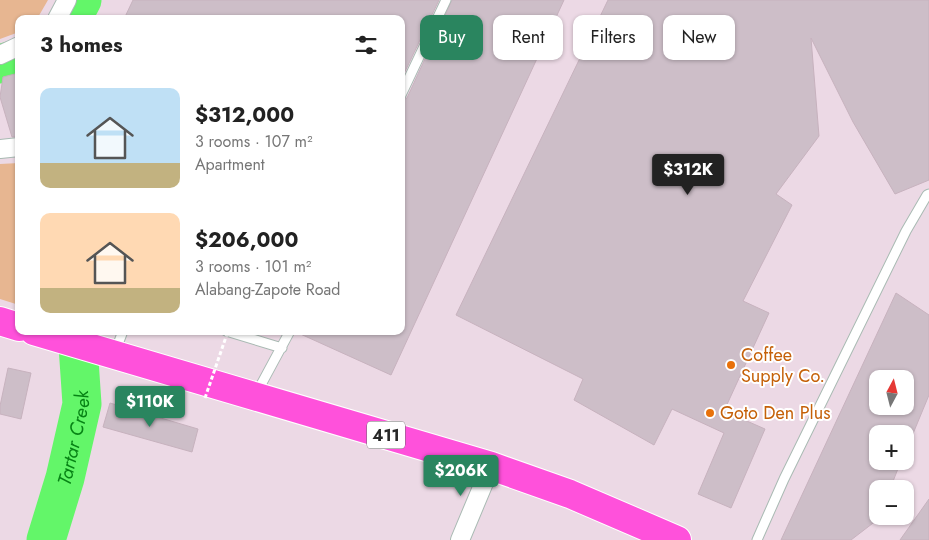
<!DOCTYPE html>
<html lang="en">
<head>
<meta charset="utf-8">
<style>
  :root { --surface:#fff; --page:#f2f2f2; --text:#222; --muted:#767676; --accent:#2a855f }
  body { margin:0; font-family:Jost,sans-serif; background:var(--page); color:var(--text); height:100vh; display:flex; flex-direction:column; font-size:19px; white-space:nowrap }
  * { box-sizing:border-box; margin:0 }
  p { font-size:16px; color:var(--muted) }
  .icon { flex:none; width:28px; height:28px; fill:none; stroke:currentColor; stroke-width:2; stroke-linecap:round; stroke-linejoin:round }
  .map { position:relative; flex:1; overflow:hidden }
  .panel { position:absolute; left:15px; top:15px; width:390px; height:320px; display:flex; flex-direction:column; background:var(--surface); border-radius:10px; box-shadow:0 1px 4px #0004 }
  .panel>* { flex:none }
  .guide { position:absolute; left:420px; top:15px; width:434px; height:45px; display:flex; gap:10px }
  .needle { width:32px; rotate:7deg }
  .buttons { position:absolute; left:869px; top:370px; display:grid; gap:10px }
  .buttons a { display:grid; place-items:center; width:45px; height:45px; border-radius:10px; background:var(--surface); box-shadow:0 1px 4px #0004; font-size:25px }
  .price { position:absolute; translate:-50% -42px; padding:0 11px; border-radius:5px; background:var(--accent); color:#fff; font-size:16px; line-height:32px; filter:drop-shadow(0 1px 2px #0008) }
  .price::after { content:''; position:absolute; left:50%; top:30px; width:15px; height:11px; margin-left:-8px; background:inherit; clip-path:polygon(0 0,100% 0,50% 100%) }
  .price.current { background:#222; color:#fff }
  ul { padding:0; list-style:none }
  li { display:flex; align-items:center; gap:15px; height:125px; padding:0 25px }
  li span { display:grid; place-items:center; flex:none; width:140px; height:100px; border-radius:10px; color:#555 }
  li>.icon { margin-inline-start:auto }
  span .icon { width:60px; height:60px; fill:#fffc; stroke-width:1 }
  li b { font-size:21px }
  h2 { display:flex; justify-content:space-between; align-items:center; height:60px; padding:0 25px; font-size:21px }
  .chip { padding:0 18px; border-radius:10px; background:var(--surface); box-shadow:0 1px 4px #0004; font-size:18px; line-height:45px }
  .chip.current { background:var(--accent); color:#fff }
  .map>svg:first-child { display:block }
</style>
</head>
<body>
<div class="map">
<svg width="929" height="540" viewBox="0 0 929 540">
  <rect width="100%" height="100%" fill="#ecd9e5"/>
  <!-- green -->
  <path fill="#e7b691" d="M 0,0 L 48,0 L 37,19 L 19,19 L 19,32 L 0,39 Z
    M 19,163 L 19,305 L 0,299 L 0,164 Z"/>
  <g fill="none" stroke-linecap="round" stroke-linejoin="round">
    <!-- river -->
    <g stroke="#63f669" stroke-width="39">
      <path d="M 72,19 L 82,0"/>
      <path d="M 0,64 L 19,58"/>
      <path id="s1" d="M 46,540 L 65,478 L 82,404 L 77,331"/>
    </g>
  </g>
  <!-- building -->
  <path fill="#cdbec8" stroke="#c7b2be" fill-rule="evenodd" d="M 133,0 L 439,0 L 401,80 L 401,19 L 124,19 Z
    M 452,0 L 564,0 L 391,375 L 296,332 L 401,331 L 401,101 L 407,98 Z
    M 608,0 L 929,0 L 929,180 L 895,194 L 853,122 L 811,38 L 819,136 L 776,194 L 792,205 L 743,301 L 769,313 L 724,411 L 765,429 L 731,508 L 698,494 L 724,433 L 672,409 L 654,445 L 574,400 L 583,379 L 456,315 Z
    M 19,73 L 19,136 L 12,137 L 0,97 L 3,77 Z
    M 896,293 L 929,315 L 929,395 L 905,453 L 905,434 L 878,434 L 878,461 L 901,461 L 890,489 L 878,489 L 878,516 L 879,516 L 877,520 L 851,540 L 781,540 ZM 878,379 L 905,379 L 905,406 L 878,406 Z
    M 8,368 L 31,373 L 21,419 L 0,414 L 0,406 Z
    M 110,403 L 198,429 L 192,452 L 103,427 Z
    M 929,499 L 929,540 L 900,540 Z"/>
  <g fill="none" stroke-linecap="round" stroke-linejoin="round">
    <!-- lane casing -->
    <g stroke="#a9bab3" stroke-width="11">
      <path id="lane" d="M 401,95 L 446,0
        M 226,331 L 282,348
        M 115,352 L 123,331
        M 256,394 L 290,331
        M 757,540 L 784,479 L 906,231 L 927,195 L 929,194"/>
    </g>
    <!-- street casing -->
    <g stroke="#a9bab3" stroke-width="20">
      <path id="street" d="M 57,19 L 67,0
        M 0,55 L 19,46
        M 0,149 L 19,147
        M 460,540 L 491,466"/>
    </g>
    <!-- highway casing -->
    <g stroke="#fff" stroke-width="30">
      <path id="highway" d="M 0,321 L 19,327
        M 34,331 L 491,466 L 570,494 L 677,540"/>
    </g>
    <!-- lane -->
    <use href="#lane" stroke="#fff" stroke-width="9"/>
    <!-- street -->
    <use href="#street" stroke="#fff" stroke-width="18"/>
    <!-- highway -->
    <use href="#highway" stroke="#ff51db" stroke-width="28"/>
    <!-- path-bridge -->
    <path stroke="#fff" stroke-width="3" stroke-dasharray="4 2.5" stroke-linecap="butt" d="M 205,398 L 228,331"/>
  </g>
  <!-- markers -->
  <g fill="#e8710a" stroke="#fff" stroke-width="2">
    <circle cx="731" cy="365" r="5"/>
    <circle cx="710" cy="413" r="5"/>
  </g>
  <g text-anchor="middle" stroke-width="4" stroke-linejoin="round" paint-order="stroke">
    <!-- shield labels -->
    <rect fill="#fff" stroke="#686868" stroke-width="1" x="367" y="421.5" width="38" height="27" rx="4"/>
    <g font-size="16" font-weight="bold" fill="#282828">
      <text x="386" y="441">411</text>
    </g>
    <!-- food labels -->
    <g font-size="18" fill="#c56008" stroke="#fff" text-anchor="start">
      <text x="741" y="361">Coffee<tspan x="741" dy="21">Supply Co.</tspan></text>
      <text x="720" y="419">Goto Den Plus</text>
    </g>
    <!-- water labels -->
    <g font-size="19" font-style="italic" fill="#078315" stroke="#fff">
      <text dy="7" stroke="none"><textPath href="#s1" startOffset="106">Tartar Creek</textPath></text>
    </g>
  </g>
</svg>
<div class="buttons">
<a><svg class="needle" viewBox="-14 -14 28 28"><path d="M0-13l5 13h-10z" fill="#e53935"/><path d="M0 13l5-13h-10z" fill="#767676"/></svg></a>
<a>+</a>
<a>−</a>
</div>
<b class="price current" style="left:688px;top:196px">$312K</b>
<b class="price" style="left:150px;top:428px">$110K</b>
<b class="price" style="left:461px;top:497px">$206K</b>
<div class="guide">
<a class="chip current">Buy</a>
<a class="chip">Rent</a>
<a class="chip">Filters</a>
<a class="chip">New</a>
</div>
<section class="panel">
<h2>3 homes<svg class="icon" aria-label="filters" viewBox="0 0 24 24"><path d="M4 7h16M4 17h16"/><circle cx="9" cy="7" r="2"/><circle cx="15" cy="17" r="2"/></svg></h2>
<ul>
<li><span style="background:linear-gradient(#bfe0f5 75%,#c2b280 0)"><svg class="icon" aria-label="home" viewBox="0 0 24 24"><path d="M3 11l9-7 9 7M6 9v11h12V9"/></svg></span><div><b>$312,000</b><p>3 rooms · 107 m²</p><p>Apartment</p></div></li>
<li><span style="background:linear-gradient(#ffd9b3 75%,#c2b280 0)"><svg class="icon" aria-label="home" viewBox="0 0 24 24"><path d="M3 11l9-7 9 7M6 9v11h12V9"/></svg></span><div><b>$206,000</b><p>3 rooms · 101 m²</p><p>Alabang-Zapote Road</p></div></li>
</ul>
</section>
</div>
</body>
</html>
